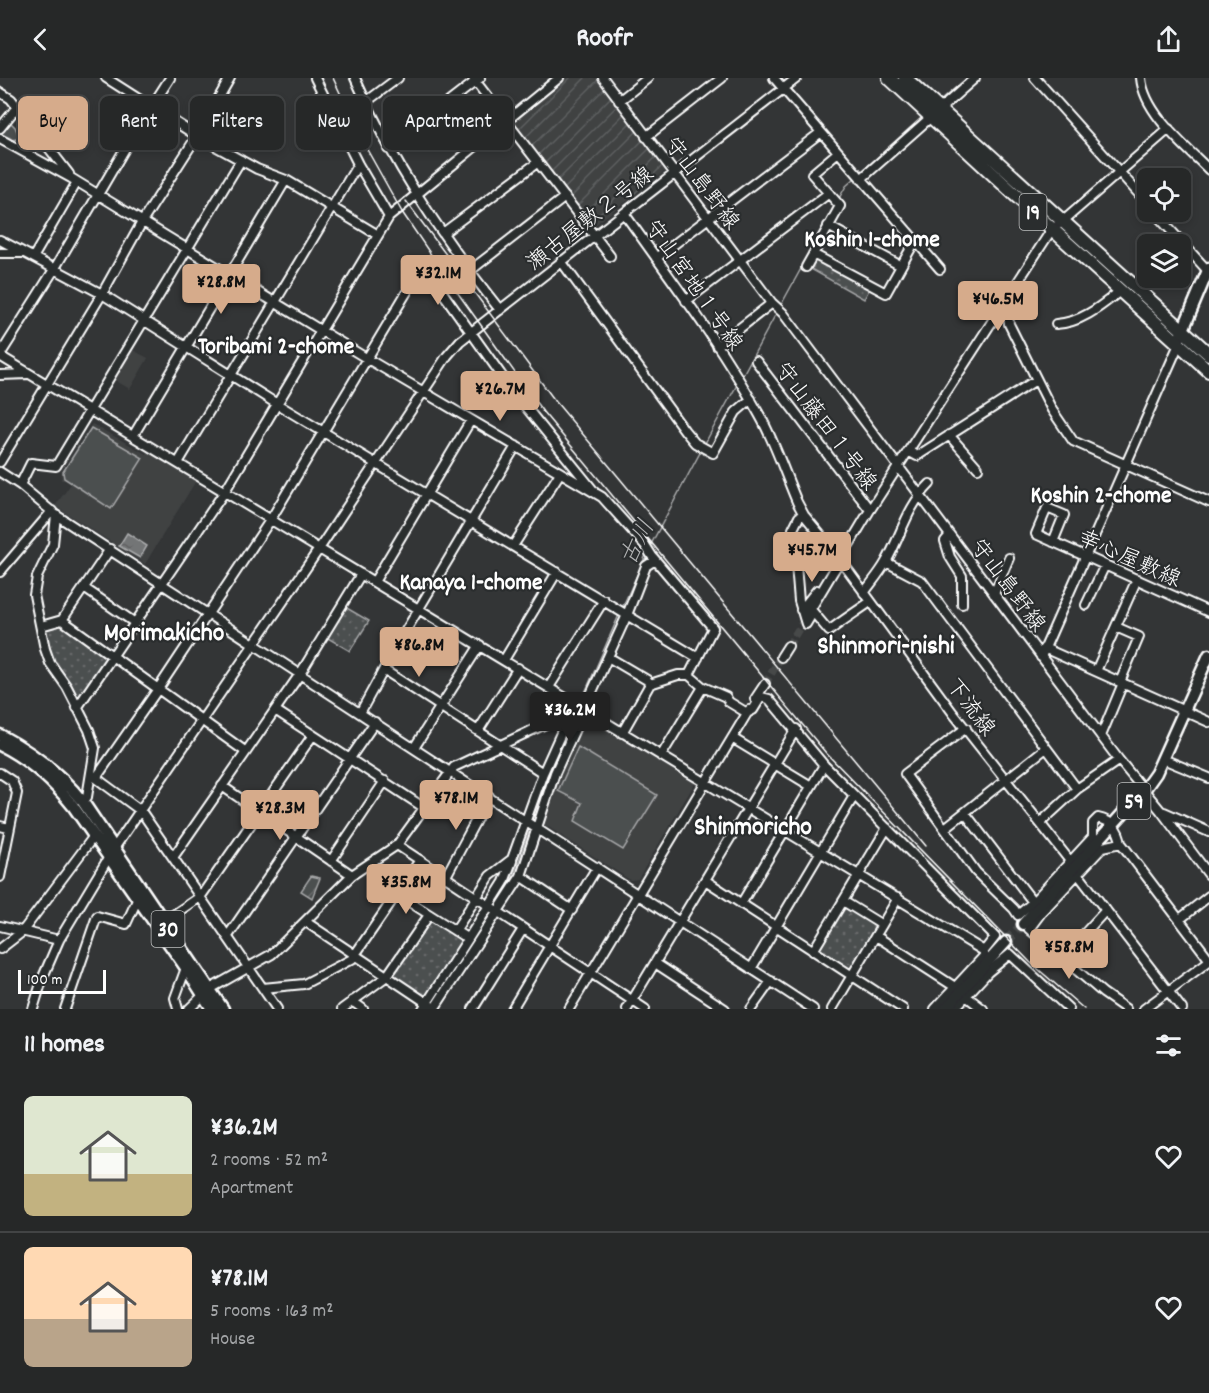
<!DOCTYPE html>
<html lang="en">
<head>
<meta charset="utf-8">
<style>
  :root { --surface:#262828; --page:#323434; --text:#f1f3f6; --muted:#a4a6a8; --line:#424445; --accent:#d6ab8b }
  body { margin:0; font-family:Dekko,"Klee One",sans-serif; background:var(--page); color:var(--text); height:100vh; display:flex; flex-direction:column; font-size:22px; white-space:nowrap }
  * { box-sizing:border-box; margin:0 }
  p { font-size:20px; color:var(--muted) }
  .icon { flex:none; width:33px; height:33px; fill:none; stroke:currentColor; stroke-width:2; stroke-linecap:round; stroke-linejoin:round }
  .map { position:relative; height:931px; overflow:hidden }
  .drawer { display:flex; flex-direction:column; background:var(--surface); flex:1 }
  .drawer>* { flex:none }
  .guide { position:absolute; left:18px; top:18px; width:600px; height:54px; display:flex; gap:12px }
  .buttons { position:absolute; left:1137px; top:90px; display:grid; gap:12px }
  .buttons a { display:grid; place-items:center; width:54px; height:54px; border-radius:9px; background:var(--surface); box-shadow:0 3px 9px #0003,0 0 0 2px var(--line); font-size:30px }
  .scale { position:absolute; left:18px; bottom:15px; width:88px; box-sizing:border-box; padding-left:6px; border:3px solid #fff; border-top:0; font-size:16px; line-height:21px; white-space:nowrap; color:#fff; -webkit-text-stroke:4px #2a2d2e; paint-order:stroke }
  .price { position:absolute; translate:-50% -51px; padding:0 14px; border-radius:6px; background:var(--accent); color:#111; font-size:20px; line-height:39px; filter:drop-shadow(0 2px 3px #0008) }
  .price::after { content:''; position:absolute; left:50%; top:36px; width:18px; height:14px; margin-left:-9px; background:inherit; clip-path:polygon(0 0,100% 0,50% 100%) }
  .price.current { background:#222; color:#fff }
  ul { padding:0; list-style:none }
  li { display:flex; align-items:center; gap:18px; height:150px; padding:0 24px }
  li+li { border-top:2px solid var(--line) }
  li span { display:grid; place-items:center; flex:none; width:168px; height:120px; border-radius:9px; color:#555 }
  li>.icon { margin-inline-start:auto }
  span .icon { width:72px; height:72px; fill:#fffc; stroke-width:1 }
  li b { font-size:26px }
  h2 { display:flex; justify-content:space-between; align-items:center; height:72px; padding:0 24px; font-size:26px }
  .tag { padding:0 21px; border-radius:9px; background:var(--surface); box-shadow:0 3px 9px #0003,0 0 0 2px var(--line); font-size:21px; line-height:54px }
  .tag.current { background:var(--accent); color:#111 }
  header { display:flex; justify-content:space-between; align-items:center; height:78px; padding:0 24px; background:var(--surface); font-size:27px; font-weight:700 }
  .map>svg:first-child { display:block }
</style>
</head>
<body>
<header><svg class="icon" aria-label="back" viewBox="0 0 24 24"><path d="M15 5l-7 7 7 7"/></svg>Roofr<svg class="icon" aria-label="share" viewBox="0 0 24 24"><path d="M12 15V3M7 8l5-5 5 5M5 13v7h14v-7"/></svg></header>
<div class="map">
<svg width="1209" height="931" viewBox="0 0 1209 931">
  <defs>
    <pattern id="industrial-furrows" width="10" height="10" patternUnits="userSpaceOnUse" patternTransform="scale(1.5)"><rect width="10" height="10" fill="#404243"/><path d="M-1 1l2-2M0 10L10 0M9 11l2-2" fill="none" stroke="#5d5e5f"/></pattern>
    <pattern id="grass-dots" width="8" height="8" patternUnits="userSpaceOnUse" patternTransform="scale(1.5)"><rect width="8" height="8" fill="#4c4f50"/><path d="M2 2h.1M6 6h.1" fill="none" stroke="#67696a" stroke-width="1.8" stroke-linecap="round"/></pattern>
    <pattern id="forest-crowns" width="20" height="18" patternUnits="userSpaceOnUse" patternTransform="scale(1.5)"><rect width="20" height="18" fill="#4c4f50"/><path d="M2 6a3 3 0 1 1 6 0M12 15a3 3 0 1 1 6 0" fill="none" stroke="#67696a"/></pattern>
    <pattern id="garden-furrows" width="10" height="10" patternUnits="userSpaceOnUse" patternTransform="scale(1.5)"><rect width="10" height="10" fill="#4c4f50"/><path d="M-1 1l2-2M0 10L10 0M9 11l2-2" fill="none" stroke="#67696a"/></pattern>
    <pattern id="water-ripples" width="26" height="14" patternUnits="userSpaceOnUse" patternTransform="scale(1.5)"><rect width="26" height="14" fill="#737576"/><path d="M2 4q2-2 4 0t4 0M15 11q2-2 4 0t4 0" fill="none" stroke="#606061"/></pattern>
  </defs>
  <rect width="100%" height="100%" fill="#333536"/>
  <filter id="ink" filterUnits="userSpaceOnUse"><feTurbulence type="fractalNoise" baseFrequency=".0167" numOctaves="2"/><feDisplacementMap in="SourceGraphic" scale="12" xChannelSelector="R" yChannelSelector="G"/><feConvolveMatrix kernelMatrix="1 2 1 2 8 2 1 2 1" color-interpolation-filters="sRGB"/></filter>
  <g filter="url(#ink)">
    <!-- built -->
    <path fill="#404243" d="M 129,270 L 148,280 L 130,311 L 111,300 Z
      M 92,346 L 146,376 L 149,372 L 197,401 L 145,486 L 55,428 L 71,406 L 66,402 L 61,402 L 62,393 Z
      M 588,637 L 694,700 L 695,705 L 638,801 L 630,802 L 542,745 L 562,693 Z"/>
    <!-- industrial -->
    <path fill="url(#industrial-furrows)" d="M 565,0 L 598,0 L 668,91 L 595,147 L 590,146 L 513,45 L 514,42 Z"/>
    <!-- grass -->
    <path fill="url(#grass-dots)" stroke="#a6a7a8" stroke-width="1.5" d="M 815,179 L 870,210 L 864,221 L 809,190 Z
      M 345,529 L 369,543 L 350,573 L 326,559 Z
      M 60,546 L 106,578 L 107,582 L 80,623 L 76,623 L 49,576 L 43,551 Z
      M 844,826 L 878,849 L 849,893 L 819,870 Z
      M 430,839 L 466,862 L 426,923 L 389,897 Z"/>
    <!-- forest -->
    <path fill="url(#forest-crowns)" stroke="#a6a7a8" stroke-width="1.5" d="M 9,43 L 15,49 L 19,58 L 18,61 L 10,62 L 0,59 L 0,53 Z"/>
    <!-- garden -->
    <path fill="url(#garden-furrows)" stroke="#a6a7a8" stroke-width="1.5" d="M 311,798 L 320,800 L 312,820 L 301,813 Z"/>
    <!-- pitch -->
    <path fill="#4c4f50" stroke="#a6a7a8" stroke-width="1.5" d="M 91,350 L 143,380 L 111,431 L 64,400 L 63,394 Z
      M 578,669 L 657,717 L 623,772 L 575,743 L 582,725 L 558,713 Z"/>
    <!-- water -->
    <path fill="url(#water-ripples)" stroke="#abacad" stroke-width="1.5" d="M 127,455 L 147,468 L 140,480 L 119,468 Z"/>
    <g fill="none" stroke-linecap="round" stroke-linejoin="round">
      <!-- stream -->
      <path stroke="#abacad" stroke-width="1.5" d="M 941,22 L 967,0
        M 861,94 L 921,40
        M 838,122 L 846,108 L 855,100
        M 807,180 L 836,126
        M 781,227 L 803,187
        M 784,244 L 798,262
        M 802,267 L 832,307
        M 742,298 L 777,234
        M 834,310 L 848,329
        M 851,332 L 860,343
        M 704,367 L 738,305
        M 649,470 L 702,371
        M 956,471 L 985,510
        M 622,530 L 646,477
        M 580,626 L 619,537
        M 532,743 L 546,705 L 578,631
        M 495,828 L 514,797 L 530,750
        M 442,908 L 491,834"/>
      <!-- minor-tunnel -->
      <path stroke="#47494a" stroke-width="8" stroke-dasharray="8 4" stroke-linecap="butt" d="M 788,568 L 806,539
        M 765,606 L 781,579"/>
      <!-- major-tunnel -->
      <path stroke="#47494a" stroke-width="10" stroke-dasharray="10 5" stroke-linecap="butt" d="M 1006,864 L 1023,846"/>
      <!-- minor casing -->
      <g stroke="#fff" stroke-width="12">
        <path id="minor" d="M 106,0 L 197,58 L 257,91 L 286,102 L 378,157
          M 315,0 L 358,86 L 389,139
          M 355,0 C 392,85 442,159 500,232
          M 473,0 L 610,178
          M 603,0 L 772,225 L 783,235 L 1119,682 L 1161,733 L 1209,797
          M 774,0 L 940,191
          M 1035,0 L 1148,126
          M 1141,0 C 1144,35 1185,68 1209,92
          M 0,14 L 11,21 L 69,96
          M 619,23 L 648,0
          M 366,24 L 398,0
          M 0,50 L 17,29
          M 646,59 L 722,0
          M 0,61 L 71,100 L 366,280 L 602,419 L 645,467 L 652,478 L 713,550 L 689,597
          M 388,71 L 480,0
          M 861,101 L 975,0
          M 1154,134 L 1208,193
          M 624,135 C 670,200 720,265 759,336 C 774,362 785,396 797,424 L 804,437 L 834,473 L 953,635 L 1070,783
          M 828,148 L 901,188
          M 443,155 L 538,84
          M 0,162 L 102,216 L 277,326 L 698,580
          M 0,175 L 22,175
          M 813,176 L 886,215 L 915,163
          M 34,178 L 77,104
          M 656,180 L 820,55
          M 561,183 L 685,353 L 695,365 L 713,375 L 736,334 L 751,321
          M 806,189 L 840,128 L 812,96 L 837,75
          M 471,192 L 565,119
          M 686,223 L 829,115
          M 1001,229 L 1008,235 L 1009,246 L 1052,332 L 1073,363 L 1209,424
          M 1056,246 C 1081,245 1101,228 1120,213
          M 717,268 L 772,225
          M 0,277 L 55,190 L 127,67 L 170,0
          M 0,278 L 984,873
          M 756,283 L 870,432
          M 0,297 L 28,296
          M 949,357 L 978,390
          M 133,358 L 286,102
          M 908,373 L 917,378 L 1036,302
          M 0,384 L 102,216 L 142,144 L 197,58 L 230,0
          M 178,385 L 358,86
          M 0,394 L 20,407 L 56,437 L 813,931
          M 20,407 L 31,385 L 56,388 L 241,82
          M 56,437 L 53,466 L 37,499 L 34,517 L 45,571 L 50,585 L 67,609 L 89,652 L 95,670 L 87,719 L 83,724
          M 804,437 L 799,439 L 793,451 L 799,523 L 806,546 L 812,536
          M 950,457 L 945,463 L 950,479 L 962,498 L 962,526
          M 1053,464 L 1064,437 L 1047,430 L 1036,456 C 1094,482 1151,508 1209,534
          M 513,468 L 560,395
          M 886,484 L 922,503 L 1077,711
          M 0,494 L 52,433
          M 374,504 L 471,342
          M 84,510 L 135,545
          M 864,515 C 871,505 880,495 886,484 C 902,456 906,430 930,406
          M 994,516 L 1009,480
          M 1086,527 L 1105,487
          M 801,532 L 817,512
          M 813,534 L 829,553 C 843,542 856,534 870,524
          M 806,539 L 870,432 L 1052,151 L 1062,144 L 1169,51
          M 62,542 L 246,674
          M 41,548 L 62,542 L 110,471
          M 1116,549 L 1139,559 L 1120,604
          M 1044,570 L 1209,644
          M 608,579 L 647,602 L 650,606
          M 781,579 L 788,568
          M 1041,579 L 1179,266
          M 504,582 L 557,494
          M 384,592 L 543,695
          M 1096,593 L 1137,501
          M 549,609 L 604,522
          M 755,621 L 765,606
          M 77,630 L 225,413 L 389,139 L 559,0
          M 275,632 L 423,729
          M 360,635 L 396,569 L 516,368
          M 747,635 L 753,632 L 761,619 L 769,621 L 824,687 L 995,859 L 984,873 L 984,878 L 935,931
          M 966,650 L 905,696 L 976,794 L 1014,831 L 1018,837 L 1033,824 L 1093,759 L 1093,745 L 1098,740 C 1112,743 1119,751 1121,765 L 1209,881
          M 478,653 L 518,590
          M 622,655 L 650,606 L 678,597 L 689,597 L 703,609 L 726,619 L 729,624 L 747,635
          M 1101,658 L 1123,605
          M 732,660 L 811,708
          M 414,670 L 480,567
          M 661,678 L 703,609
          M 1163,681 L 1209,700
          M 0,695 L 12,703 L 17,715 L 0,799
          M 92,697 L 141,733 L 277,931
          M 96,700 L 158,611 L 271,441 L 423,187 L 512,312 L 593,412
          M 222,708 L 352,797
          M 1164,734 L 1209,754
          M 965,735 L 1033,824
          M 1040,745 L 1077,711 L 1119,682
          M 0,748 L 9,750
          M 945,750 L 1046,670
          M 1121,765 L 1103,769 L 1041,835 L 1029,851 L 1103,915 L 1126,931
          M 397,767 L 645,931
          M 174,778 L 300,596 L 361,496
          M 331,783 L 385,703
          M 1078,796 L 1182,931
          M 521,798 L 572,832
          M 445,800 L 489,718
          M 705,802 L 903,931
          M 397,816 L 468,861 L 423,931
          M 843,823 L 882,847
          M 741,826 L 824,687
          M 1180,841 L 1209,818
          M 163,844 L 201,818 L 313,657
          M 306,844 L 430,927
          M 0,848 L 59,862
          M 455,853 L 490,798 L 512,781 L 543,695 L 570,635
          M 228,858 L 375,644
          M 876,858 L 955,909
          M 468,861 L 504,804 L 512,783
          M 0,871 L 22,854 L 94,758
          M 813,873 L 887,750
          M 1063,879 L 1106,832
          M 655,885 L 725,931
          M 751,891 L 854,718
          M 263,910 L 304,906 L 352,881 L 420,782
          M 966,918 L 983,931
          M 352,923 L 363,931
          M 33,931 L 43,899 L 59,862 L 115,769 L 319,471 L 447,278 L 460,263 L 797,0
          M 65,931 L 97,838 L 126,846 L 138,820
          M 178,931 L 175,920 L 186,890
          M 189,931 L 210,911 L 272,876 L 352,797 L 397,767 L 454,689 L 569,635
          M 342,931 L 387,898 L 429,837
          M 434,931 L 521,798 L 555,695 L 627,537 L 646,488 L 655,482
          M 473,931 L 523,851
          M 512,931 L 597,789
          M 569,931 L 749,632
          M 627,931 L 796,651
          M 751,931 L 771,903
          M 832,931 L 898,820
          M 954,931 L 988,894 L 1010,876 L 1069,931
          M 1144,931 L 1209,883"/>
      </g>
      <!-- major casing -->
      <g stroke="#fff" stroke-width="15">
        <path id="major" d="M 1180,259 L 1209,190
          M 0,657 C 32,674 60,695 83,724 L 223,931
          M 0,667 C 30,682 52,702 73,728 L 186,890 L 212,931
          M 1023,846 L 1144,712 L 1156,695 L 1209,577
          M 945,931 L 1006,864"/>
      </g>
      <!-- highway casing -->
      <g stroke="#fff" stroke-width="16">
        <path id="highway" d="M 889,0 L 1052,151 L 1209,293
          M 905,0 L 1209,276"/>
      </g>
      <!-- minor -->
      <use href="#minor" stroke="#2a2d2e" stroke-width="8"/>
      <!-- major -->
      <use href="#major" stroke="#2a2d2e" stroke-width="10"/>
      <!-- highway -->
      <use href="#highway" stroke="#2a2d2e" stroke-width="12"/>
      <!-- rail -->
      <path stroke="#fff" stroke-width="1.5" d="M 333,0 L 365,68 L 402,134 L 440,190 L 543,334 L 826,675 L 1030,884 L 1084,931
        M 406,123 L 556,324 L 926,768"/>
    </g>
  </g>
  <g text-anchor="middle" stroke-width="4.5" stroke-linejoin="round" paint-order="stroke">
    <!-- shield labels -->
    <g fill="#2a2d2e" stroke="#bfc0c0" stroke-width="1.5">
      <rect x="1019.5" y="116" width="27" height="36" rx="4.5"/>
      <rect x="1117.5" y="705" width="33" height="36" rx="4.5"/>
      <rect x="151.5" y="833" width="33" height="36" rx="4.5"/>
    </g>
    <g font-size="21" font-weight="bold" fill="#fff">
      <text x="1033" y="141">19</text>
      <text x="1134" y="730">59</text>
      <text x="168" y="858">30</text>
    </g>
    <!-- street labels -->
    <g font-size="22" fill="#fff" stroke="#2a2d2e">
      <text transform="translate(703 104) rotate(53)" y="8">守山島野線</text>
      <text transform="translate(589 139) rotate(-38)" y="8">瀬古屋敷２号線</text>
      <text transform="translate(695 206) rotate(55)" y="8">守山宮地１号線</text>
      <text transform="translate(827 347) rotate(53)" y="8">守山藤田１号線</text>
      <text transform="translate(1130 479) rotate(24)" y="8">幸心屋敷線</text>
      <text transform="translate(1009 506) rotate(53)" y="8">守山島野線</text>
      <text transform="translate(972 628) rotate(53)" y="8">下流線</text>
    </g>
    <!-- neighbourhood labels -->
    <g font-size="24" font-weight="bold" fill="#fff" stroke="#2a2d2e">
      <text x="872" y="168">Koshin 1-chome</text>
      <text x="276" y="275">Toribami 2-chome</text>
      <text x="1101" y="424">Koshin 2-chome</text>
      <text x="471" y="511">Kanaya 1-chome</text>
    </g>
    <!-- water labels -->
    <g font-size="24" font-style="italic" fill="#b2b3b4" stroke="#2a2d2e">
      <text transform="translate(636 464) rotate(-63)" y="8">古川</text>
    </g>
    <!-- quarter labels -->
    <g font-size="26" font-weight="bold" fill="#fff" stroke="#2a2d2e">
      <text x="164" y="562">Morimakicho</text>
      <text x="886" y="575">Shinmori-nishi</text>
      <text x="753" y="756">Shinmoricho</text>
    </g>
  </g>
</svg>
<div class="buttons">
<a><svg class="icon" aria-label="locate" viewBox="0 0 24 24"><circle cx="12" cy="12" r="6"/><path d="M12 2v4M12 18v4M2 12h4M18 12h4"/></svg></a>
<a><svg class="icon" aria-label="layers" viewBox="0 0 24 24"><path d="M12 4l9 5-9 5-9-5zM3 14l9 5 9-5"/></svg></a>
</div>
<div class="scale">100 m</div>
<b class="price" style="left:438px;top:228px">¥32.1M</b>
<b class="price" style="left:221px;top:237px">¥28.8M</b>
<b class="price" style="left:998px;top:254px">¥46.5M</b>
<b class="price" style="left:500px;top:344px">¥26.7M</b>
<b class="price" style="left:812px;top:505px">¥45.7M</b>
<b class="price" style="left:419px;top:600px">¥86.8M</b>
<b class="price current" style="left:570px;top:665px">¥36.2M</b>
<b class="price" style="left:456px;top:753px">¥78.1M</b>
<b class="price" style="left:280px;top:763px">¥28.3M</b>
<b class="price" style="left:406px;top:837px">¥35.8M</b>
<b class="price" style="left:1069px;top:902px">¥58.8M</b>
<div class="guide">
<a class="tag current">Buy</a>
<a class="tag">Rent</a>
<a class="tag">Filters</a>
<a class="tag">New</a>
<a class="tag">Apartment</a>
</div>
</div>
<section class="drawer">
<h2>11 homes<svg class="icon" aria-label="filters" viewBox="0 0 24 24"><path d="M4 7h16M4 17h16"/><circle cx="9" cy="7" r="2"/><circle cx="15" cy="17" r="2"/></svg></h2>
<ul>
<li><span style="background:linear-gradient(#dfe7d0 65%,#c2b280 0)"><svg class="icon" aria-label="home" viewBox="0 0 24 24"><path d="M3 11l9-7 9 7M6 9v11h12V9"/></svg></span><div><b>¥36.2M</b><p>2 rooms · 52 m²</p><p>Apartment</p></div><svg class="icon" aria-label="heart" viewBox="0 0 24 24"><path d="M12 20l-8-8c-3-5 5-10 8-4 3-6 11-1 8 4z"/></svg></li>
<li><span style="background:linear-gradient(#ffd9b3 60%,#b9a48a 0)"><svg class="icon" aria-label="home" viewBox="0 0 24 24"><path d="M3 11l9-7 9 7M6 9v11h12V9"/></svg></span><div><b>¥78.1M</b><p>5 rooms · 163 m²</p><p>House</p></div><svg class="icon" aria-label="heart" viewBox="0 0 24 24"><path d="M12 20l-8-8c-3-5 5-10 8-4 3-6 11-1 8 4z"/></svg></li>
</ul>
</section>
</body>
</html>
